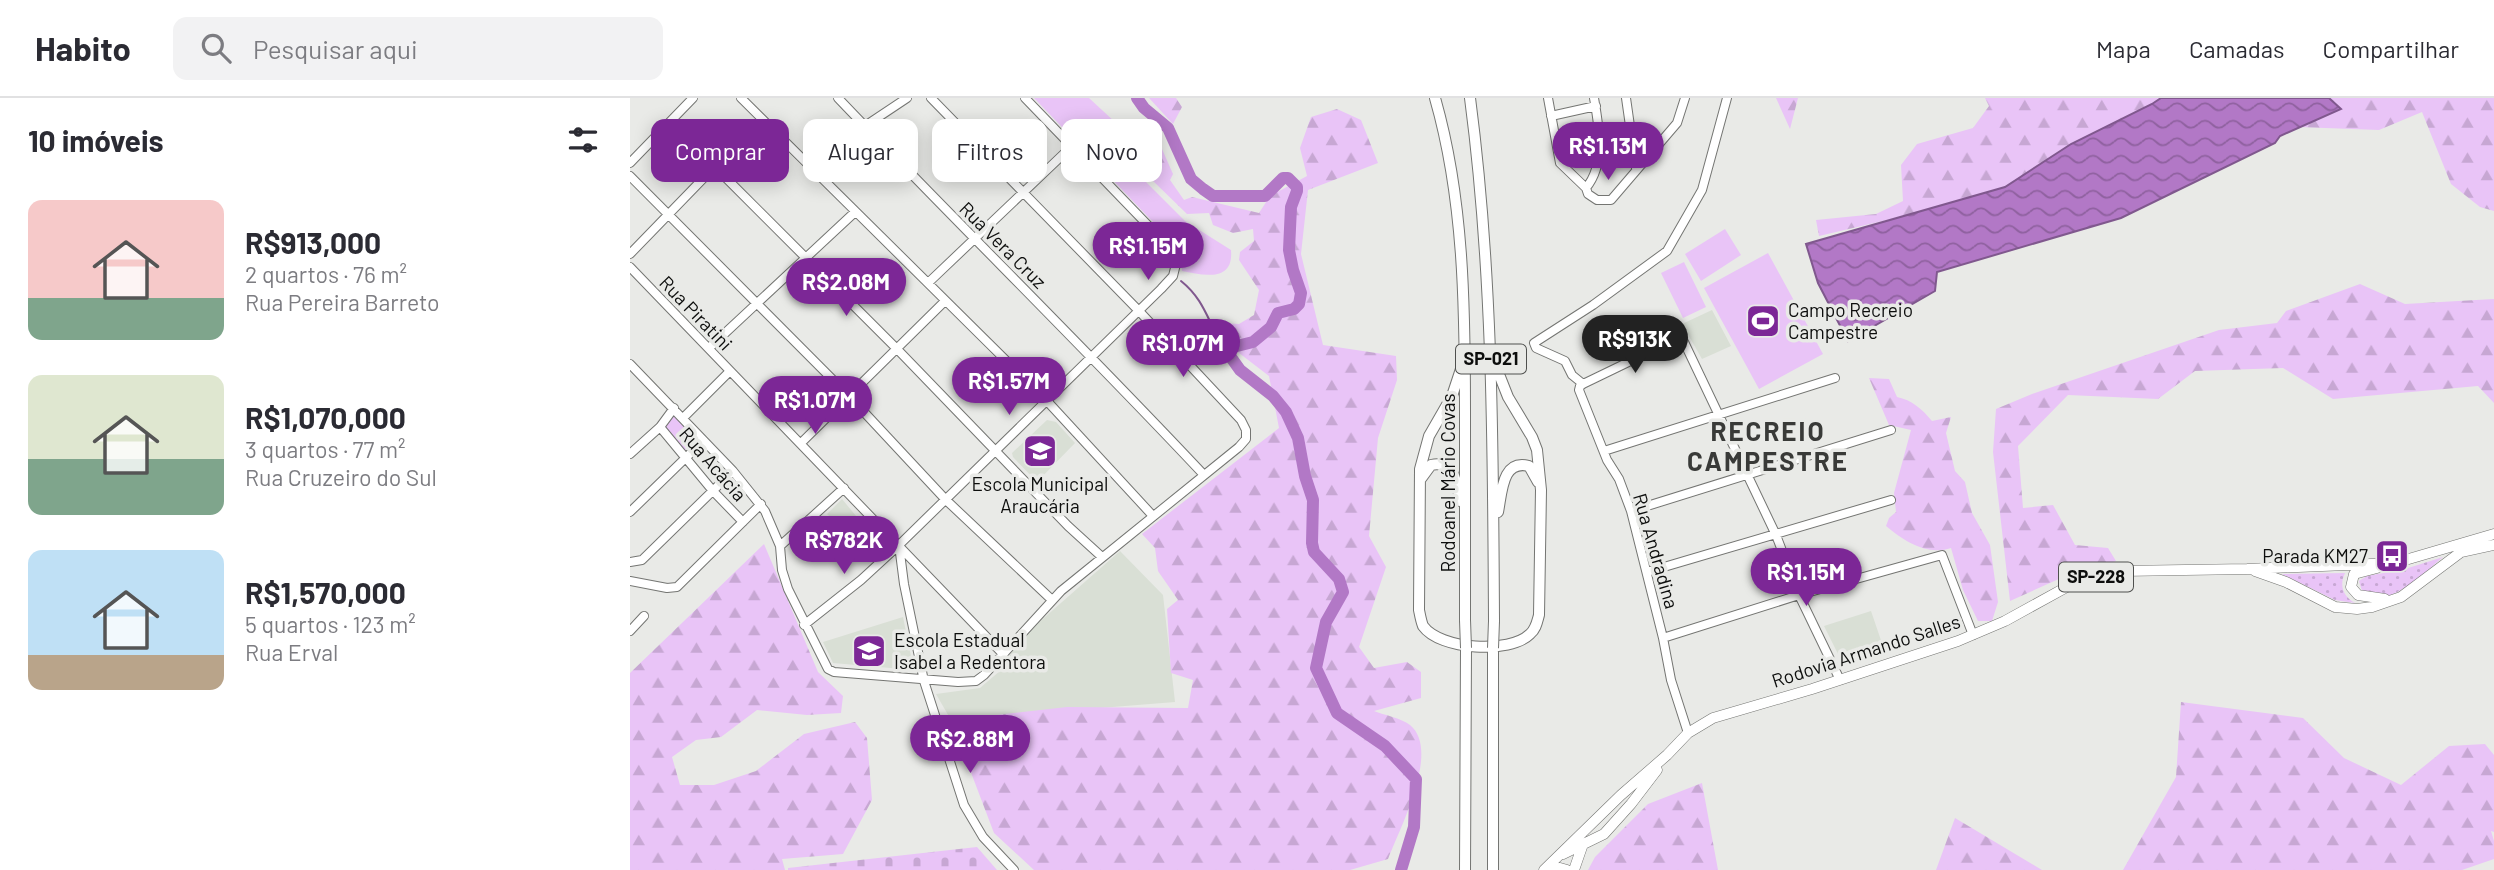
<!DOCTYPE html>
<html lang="pt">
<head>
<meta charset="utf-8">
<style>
  :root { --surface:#fff; --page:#f2f2f3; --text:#2b2b33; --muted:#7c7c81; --line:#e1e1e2; --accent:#7c2796 }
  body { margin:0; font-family:Barlow,sans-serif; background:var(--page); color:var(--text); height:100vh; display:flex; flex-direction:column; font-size:26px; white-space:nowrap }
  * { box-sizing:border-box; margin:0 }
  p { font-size:23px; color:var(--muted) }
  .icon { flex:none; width:38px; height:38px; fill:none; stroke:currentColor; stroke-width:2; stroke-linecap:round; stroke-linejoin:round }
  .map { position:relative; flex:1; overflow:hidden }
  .drawer { display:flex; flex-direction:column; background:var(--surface); width:630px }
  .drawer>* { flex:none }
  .hud { position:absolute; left:21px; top:21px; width:665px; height:63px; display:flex; gap:14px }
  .price { position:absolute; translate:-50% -60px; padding:0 16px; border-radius:24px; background:var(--accent); color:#fff; font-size:23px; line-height:46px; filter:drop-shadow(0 2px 4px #0008) }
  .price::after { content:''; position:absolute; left:50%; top:42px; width:21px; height:16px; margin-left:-10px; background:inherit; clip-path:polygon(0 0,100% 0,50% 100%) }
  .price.active { background:#222; color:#fff }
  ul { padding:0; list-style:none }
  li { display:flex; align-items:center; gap:21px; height:175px; padding:0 28px }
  li span { display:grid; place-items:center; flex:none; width:196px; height:140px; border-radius:14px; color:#555 }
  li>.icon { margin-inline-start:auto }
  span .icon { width:84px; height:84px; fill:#fffc; stroke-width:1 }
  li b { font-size:30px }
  h2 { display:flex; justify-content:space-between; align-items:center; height:84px; padding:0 28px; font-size:30px }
  .tag { padding:0 24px; border-radius:14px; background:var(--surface); box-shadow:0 4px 18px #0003; font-size:24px; line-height:63px }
  .tag.active { background:var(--accent); color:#fff }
  header { display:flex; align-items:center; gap:42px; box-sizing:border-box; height:98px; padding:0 35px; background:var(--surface); border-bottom:2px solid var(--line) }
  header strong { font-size:33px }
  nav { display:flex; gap:38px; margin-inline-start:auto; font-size:24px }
  .search { width:490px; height:63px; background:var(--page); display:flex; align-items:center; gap:18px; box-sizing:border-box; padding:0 24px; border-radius:14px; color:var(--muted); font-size:26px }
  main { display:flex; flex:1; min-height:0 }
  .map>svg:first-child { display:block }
</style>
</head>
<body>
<header>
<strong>Habito</strong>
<div class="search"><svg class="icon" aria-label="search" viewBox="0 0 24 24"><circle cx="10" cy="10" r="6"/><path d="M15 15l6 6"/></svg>Pesquisar aqui</div>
<nav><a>Mapa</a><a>Camadas</a><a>Compartilhar</a></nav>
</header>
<main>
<section class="drawer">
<h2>10 imóveis<svg class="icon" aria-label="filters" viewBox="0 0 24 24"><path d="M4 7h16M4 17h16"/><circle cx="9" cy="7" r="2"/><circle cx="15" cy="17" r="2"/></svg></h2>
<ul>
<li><span style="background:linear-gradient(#f6c9c9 70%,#7fa58c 0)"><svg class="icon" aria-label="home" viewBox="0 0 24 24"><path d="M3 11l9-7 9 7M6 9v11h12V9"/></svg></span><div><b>R$913,000</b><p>2 quartos · 76 m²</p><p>Rua Pereira Barreto</p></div></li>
<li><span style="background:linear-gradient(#dfe7d0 60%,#7fa58c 0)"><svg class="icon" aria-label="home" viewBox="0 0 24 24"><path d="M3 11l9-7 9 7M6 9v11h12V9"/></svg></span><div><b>R$1,070,000</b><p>3 quartos · 77 m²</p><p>Rua Cruzeiro do Sul</p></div></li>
<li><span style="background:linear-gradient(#bfe0f5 75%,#b9a48a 0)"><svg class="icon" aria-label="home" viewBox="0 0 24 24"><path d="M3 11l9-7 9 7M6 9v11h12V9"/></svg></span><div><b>R$1,570,000</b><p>5 quartos · 123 m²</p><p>Rua Erval</p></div></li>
</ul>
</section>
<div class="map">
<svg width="1864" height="772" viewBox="0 0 1864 772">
  <defs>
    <pattern id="grass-dots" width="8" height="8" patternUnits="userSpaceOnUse" patternTransform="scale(1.75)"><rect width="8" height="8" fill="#e9c4f7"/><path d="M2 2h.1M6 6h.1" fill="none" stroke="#c7a7d3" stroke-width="1.8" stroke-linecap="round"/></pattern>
    <pattern id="forest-firs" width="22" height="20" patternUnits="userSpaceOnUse" patternTransform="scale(1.75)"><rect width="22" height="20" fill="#e9c4f7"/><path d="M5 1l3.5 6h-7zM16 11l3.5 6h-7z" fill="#c7a7d3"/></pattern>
    <pattern id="cemetery-stones" width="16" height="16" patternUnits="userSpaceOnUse" patternTransform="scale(1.75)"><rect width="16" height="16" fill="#e9c4f7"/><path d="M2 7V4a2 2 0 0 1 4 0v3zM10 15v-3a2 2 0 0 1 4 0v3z" fill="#c7a7d3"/></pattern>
    <pattern id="water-waves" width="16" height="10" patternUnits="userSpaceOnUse" patternTransform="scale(1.75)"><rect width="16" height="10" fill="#b278c6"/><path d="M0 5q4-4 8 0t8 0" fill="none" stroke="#8f619f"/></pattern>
  </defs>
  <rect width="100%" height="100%" fill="#e9eae7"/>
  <!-- built -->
  <path fill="#d9dfd5" d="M 1082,212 L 1101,248 L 1072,261 L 1052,226 Z
    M 417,322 L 426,324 L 445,345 L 407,384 L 383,359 L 382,355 Z
    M 212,401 L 231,424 L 218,437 L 197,416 Z
    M 490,453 L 533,497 L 545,604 L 321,622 L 306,596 L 350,590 L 371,572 L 390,541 Z
    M 1241,513 L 1256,557 L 1214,568 L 1194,528 Z
    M 273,519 L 282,563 L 281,568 L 272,571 L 203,565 L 193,544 Z"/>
  <!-- grass -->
  <path fill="url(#grass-dots)" d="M 1813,459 C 1799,471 1778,491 1760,497 C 1751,500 1741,496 1732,493 L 1729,483 L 1737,478 L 1775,471 Z
    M 1715,475 C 1709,488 1713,498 1725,505 L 1705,502 L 1652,476 Z"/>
  <!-- forest -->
  <path fill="url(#forest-firs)" d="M 519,0 L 546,0 L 552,9 L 543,26 Z
    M 1146,0 L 1168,0 L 1160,31 Z
    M 1355,0 L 1551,0 L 1441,59 L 1323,112 L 1291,114 L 1189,138 L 1186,122 L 1246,116 L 1273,103 L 1271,67 L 1287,46 L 1343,30 L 1359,8 Z
    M 1687,0 L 1864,0 L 1864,113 L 1850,109 L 1821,86 L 1792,14 L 1749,32 L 1668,29 Z
    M 707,11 L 731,22 L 748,65 L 678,92 L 671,156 L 693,247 L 766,258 L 767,282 L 748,340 L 739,438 L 756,469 L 729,549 L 744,570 L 777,564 L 791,574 L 791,600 L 744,613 C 754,617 771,620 780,627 C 811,652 770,730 758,761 L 720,772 L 404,772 L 364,735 L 321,622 L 437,609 L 558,610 L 563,582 L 541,575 L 537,511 L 548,502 L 528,473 L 525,450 L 512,436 L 649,330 L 639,278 L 596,245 L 592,225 L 609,226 L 624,217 L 629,192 L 609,162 L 610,154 L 624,143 L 623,131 L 603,135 L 583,127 L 579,115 L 557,116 L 520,80 L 524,50 L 532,51 L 543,76 L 540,82 L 554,102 L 562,99 L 629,115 L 640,98 L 677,78 L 670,50 L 681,19 Z
    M 1730,186 L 1775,206 L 1864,201 L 1864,305 L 1848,288 L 1703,301 L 1653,270 L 1565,273 L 1528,301 L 1438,297 L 1388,348 L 1393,410 L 1423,407 L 1445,447 L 1478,450 L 1486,463 L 1431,480 L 1380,503 L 1363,354 L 1366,311 L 1402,296 L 1589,232 L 1647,225 L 1656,213 Z
    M 1239,280 L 1259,281 L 1267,299 C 1282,302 1292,311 1302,323 L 1321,319 L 1316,335 L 1325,373 L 1335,384 L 1342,415 L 1360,447 L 1368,504 L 1362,523 L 1348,523 L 1333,492 L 1321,450 C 1297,458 1274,443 1256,428 L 1259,420 L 1266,414 L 1264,395 L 1281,332 L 1259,327 Z
    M 134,446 L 188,574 L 213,598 L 211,615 L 177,617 L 127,612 L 91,639 L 66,642 L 42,659 L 50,687 L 84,687 L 126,673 L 174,636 L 225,624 L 237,640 L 242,702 L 213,756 L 152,761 L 155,772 L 0,772 L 0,575 Z
    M 1551,604 L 1673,620 L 1714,660 L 1771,687 L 1819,648 L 1855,646 L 1864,657 L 1864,734 L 1861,733 L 1864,743 L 1864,761 L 1832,772 L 1493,772 L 1546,679 Z
    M 1072,685 L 1088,772 L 958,772 L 965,759 L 1018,706 Z
    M 1325,720 L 1412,772 L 1306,772 Z"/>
  <!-- cemetery -->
  <path fill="url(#cemetery-stones)" d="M 347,749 L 367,772 L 158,772 L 158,770 Z"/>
  <!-- park -->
  <path fill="#e9c4f7" d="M 404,0 L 459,0 L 499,37 L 506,51 L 512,80 L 555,123 L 601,152 C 604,185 572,177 552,173 L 551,157 L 546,148 Z
    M 1095,131 L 1111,157 L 1071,183 L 1055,156 Z
    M 1138,155 L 1193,256 L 1129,291 L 1074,190 Z
    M 1054,164 L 1076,209 L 1053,220 L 1031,175 Z
    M 42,314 L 66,338 L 64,344 L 54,353 L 30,327 Z"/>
  <!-- water -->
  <path fill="url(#water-waves)" stroke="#80588e" stroke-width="2" d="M 1531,0 L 1699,0 L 1711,11 L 1650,38 L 1645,45 L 1491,120 L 1307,174 L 1305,193 L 1218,243 L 1188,185 L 1176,146 L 1375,89 L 1441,46 L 1522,6 Z"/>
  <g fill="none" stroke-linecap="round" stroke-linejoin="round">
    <!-- stream -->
    <path stroke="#80588e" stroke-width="2" d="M 551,183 C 576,203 578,226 595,251"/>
    <!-- river -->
    <path stroke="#b278c6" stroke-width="12" d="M 507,0 L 514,10 L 538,30 L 561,81 L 573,91 L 583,98 L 635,98 L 653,80 L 658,80 L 667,89 L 667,93 L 661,109 L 659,152 L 663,172 L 671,195 L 669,206 L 664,211 L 648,215 L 641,229 L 623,244 L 595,251 L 610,272 L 643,298 L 656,314 L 668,340 L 675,378 L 683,402 L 682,445 L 684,454 L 709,481 L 713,494 L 696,524 L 686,570 L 707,615 L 755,648 L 786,681 L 784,729 L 771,772"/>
    <!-- minor casing -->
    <g stroke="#747572" stroke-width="10">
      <path id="minor" d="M 111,0 L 417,303 L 523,418
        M 208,0 C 329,127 454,249 574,377
        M 918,0 L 930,65 L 956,90 L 958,96 L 967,102 L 981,102 L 1047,25 L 1055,0
        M 996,0 L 1006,70
        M 921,18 L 966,8
        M 0,65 L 63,0
        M 178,66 L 277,0
        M 85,69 L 268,252 L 438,428 L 472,459
        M 0,78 L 219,298 L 316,402 L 422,502
        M 956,90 C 976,66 969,29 964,0
        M 0,156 L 131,21
        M 0,169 L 372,555
        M 298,185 L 442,48
        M 79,250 L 225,114
        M 0,266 L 103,373 L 135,413 L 150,448 L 152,472 L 158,491 L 198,571 L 204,574 L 328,584 L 346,583 L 354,577 L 431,493 L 609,349 L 616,341 L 616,332 L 611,322 L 509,213 L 301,0
        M 953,286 L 1044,242 L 1054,244 L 1146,437 L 1169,497 L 1210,582
        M 953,286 L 942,277 L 935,263 L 906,250 L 904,245 L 963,207 L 1037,153 L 1072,92 L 1097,0
        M 953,286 L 950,288 L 949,292 L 977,362 L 989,381 L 1001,413 L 1033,540 L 1041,582 L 1058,635
        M 53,320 L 100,273
        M 30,329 L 83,393 L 113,424
        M 171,345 L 315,203
        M 974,353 L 1205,280
        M 0,356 L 30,329 L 44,310
        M 1001,413 L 1261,332
        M 0,414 L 73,343
        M 269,447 L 274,486 L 294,583 L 334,707 L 353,739 L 384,772
        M 150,448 L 214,390
        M 0,464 L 12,462 L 103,373
        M 1017,474 L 1261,402
        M 0,483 L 37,490 L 47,489 L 131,406
        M 174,527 L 231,482 L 269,447 L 531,191 L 543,178 L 547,162 L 536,146 L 395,0
        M 0,533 L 14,518
        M 1033,540 L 1169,497 L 1312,457 L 1343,537"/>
    </g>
    <!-- major casing -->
    <g stroke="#747572" stroke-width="11">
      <path id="major" d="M 1747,470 L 1724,476 L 1721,489 L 1728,497 L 1755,501
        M 1625,473 L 1656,484 L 1705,509 L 1727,511 L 1742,509 L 1771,499 L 1831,454 L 1864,447
        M 933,756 L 974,736 L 1001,706 L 1027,672
        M 914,772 L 991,697 L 1037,657 L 1058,635 L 1083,620 L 1182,591 L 1328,543 L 1375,523 L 1444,485 L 1492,473 L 1617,471 L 1765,465 L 1864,436
        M 920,772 L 930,770 L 937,772
        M 944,772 L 953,746"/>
    </g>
    <!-- highway casing -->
    <g stroke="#747572" stroke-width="12">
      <path id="highway" d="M 805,0 C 834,101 835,209 835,313 C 835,383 835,452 835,522
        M 840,0 C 863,174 863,348 864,523
        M 835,259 L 822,298 L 799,338 L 790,371 L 789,512 C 790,517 791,523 793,528 C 810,552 880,556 900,536 C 906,531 907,524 909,517 L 911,392 L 907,352 L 902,339 L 878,299 L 861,256
        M 790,382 L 801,367 C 825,362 827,385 830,403
        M 868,414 C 872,394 872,361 899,368 L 908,384
        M 835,772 L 836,550
        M 863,772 L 863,550"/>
    </g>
    <!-- minor -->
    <use href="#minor" stroke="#fff" stroke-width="8"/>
    <!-- major -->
    <use href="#major" stroke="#fff" stroke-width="10"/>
    <!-- highway -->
    <use href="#highway" stroke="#fff" stroke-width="10"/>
    <!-- highway-bridge casing -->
    <g stroke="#747572" stroke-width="12" stroke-linecap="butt">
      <path id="highway-bridge" d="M 835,522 L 836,550
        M 863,550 L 864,523"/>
    </g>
    <!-- highway-bridge -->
    <use href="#highway-bridge" stroke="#fff" stroke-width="10"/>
  </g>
  <!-- icons -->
  <defs>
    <g id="stadium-square" transform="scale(1.75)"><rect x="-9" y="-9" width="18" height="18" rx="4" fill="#7c2796" stroke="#e9eae7"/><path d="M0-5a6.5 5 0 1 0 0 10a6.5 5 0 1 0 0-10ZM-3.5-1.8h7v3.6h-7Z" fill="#fff"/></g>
    <g id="school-square" transform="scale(1.75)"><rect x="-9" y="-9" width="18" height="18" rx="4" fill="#7c2796" stroke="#e9eae7"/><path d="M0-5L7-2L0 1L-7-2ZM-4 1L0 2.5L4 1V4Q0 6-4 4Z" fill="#fff"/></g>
    <g id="bus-square" transform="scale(1.75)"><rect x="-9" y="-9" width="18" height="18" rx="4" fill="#7c2796" stroke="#e9eae7"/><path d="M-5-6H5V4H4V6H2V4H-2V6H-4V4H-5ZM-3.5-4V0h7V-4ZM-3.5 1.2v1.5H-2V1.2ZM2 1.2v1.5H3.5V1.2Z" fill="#fff"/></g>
  </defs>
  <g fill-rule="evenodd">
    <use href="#stadium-square" x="1133" y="223"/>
    <use href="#school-square" x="410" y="353"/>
    <use href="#bus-square" x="1762" y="458"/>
    <use href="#school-square" x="239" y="553"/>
  </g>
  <g text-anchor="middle" stroke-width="7" stroke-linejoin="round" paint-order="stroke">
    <!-- shield labels -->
    <g fill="#e9eae7" stroke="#4f504e" stroke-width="2">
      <rect x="826" y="246.5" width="70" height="29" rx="5"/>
      <rect x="1429" y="464.5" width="74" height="29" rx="5"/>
    </g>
    <g font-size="18" font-weight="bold" fill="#0d0e0d">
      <text x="861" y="267">SP-021</text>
      <text x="1466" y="485">SP-228</text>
    </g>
    <!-- street labels -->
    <g font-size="19" fill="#0d0e0d" stroke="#e9eae7">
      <text transform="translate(373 147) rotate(45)" y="7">Rua Vera Cruz</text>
      <text transform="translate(66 215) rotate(46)" y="7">Rua Piratini</text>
      <text transform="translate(83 366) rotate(49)" y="7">Rua Acácia</text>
      <text transform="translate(818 385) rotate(-90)" y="7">Rodoanel Mário Covas</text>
      <text transform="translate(1026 453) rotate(74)" y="7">Rua Andradina</text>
      <text transform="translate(1236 553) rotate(-18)" y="7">Rodovia Armando Salles</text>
    </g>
    <!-- poi labels -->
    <g font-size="19" fill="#0d0e0d" stroke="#e9eae7" text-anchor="start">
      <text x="1158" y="219">Campo Recreio<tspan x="1158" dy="22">Campestre</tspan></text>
      <text x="410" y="393" text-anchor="middle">Escola Municipal<tspan x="410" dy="22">Araucária</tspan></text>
      <text x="1738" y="465" text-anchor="end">Parada KM27</text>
      <text x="264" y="549">Escola Estadual<tspan x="264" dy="22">Isabel a Redentora</tspan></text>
    </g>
    <!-- district labels -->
    <g font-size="26" font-weight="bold" letter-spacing="2" fill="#393a38" stroke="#e9eae7">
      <text x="1138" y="343">RECREIO<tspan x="1138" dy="30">CAMPESTRE</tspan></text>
    </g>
  </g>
</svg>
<b class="price" style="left:978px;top:84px">R$1.13M</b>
<b class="price" style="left:518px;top:184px">R$1.15M</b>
<b class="price" style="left:216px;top:220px">R$2.08M</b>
<b class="price active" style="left:1005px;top:277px">R$913K</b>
<b class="price" style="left:553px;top:281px">R$1.07M</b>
<b class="price" style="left:379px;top:319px">R$1.57M</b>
<b class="price" style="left:185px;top:338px">R$1.07M</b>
<b class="price" style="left:214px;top:478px">R$782K</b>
<b class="price" style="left:1176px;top:510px">R$1.15M</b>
<b class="price" style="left:340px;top:677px">R$2.88M</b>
<div class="hud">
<a class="tag active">Comprar</a>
<a class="tag">Alugar</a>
<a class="tag">Filtros</a>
<a class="tag">Novo</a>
</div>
</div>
</main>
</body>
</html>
